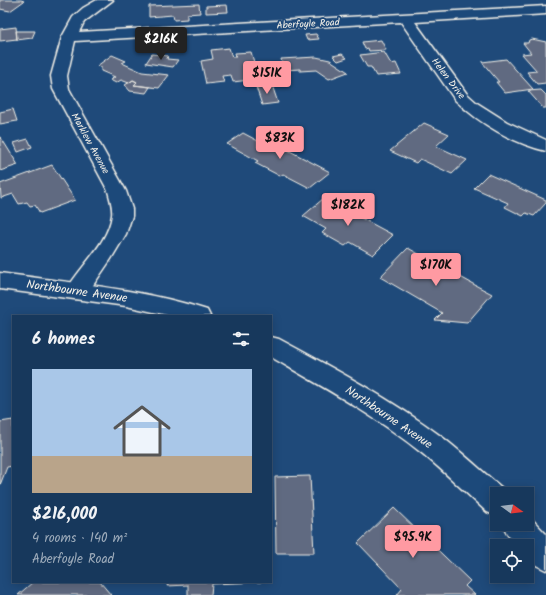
<!DOCTYPE html>
<html lang="en">
<head>
<meta charset="utf-8">
<style>
  :root { --surface:#17385c; --page:#244365; --text:#f1f3f6; --muted:#9eacbb; --line:#365272; --accent:#ff9aa2 }
  body { margin:0; font-family:Kalam,sans-serif; background:var(--page); color:var(--text); height:100vh; display:flex; flex-direction:column; font-size:15px; white-space:nowrap }
  * { box-sizing:border-box; margin:0 }
  p { font-size:13px; color:var(--muted) }
  .icon { flex:none; width:22px; height:22px; fill:none; stroke:currentColor; stroke-width:2; stroke-linecap:round; stroke-linejoin:round }
  .map { position:relative; flex:1; overflow:hidden }
  .sheet { position:absolute; left:12px; top:315px; width:260px; height:268px; display:flex; flex-direction:column; background:var(--surface); border-radius:0px; box-shadow:0 2px 10px #0003,0 0 0 1px var(--line) }
  .sheet>* { flex:none }
  .needle { width:26px; rotate:105deg }
  .buttons { position:absolute; left:490px; top:487px; display:grid; gap:8px }
  .buttons a { display:grid; place-items:center; width:44px; height:44px; border-radius:0px; background:var(--surface); box-shadow:0 2px 10px #0003,0 0 0 1px var(--line); font-size:20px }
  .price { position:absolute; translate:-50% -34px; padding:0 9px; border-radius:4px; background:var(--accent); color:#111; font-size:13px; line-height:26px; filter:drop-shadow(0 1px 2px #0008) }
  .price::after { content:''; position:absolute; left:50%; top:24px; width:12px; height:9px; margin-left:-6px; background:inherit; clip-path:polygon(0 0,100% 0,50% 100%) }
  .price.on { background:#222; color:#fff }
  ul { padding:0; list-style:none }
  li { display:grid; align-content:center; gap:8px; height:212px; padding:0 20px }
  li span { display:grid; place-items:center; height:124px; border-radius:0px; color:#555 }
  li>.icon { margin-inline-start:auto }
  span .icon { width:72px; height:72px; fill:#fffc; stroke-width:1 }
  li b { font-size:17px }
  h2 { display:flex; justify-content:space-between; align-items:center; height:48px; padding:0 20px; font-size:17px }
  .map>svg:first-child { display:block }
</style>
</head>
<body>
<div class="map">
<svg width="546" height="595" viewBox="0 0 546 595">
  <rect width="100%" height="100%" fill="#1f4a7a"/>
  <filter id="ink" filterUnits="userSpaceOnUse"><feTurbulence type="fractalNoise" baseFrequency=".025" numOctaves="2"/><feDisplacementMap in="SourceGraphic" scale="8" xChannelSelector="R" yChannelSelector="G"/><feConvolveMatrix kernelMatrix="1 2 1 2 8 2 1 2 1" color-interpolation-filters="sRGB"/></filter>
  <g filter="url(#ink)">
    <!-- building -->
    <path fill="#606a81" stroke="#f4f1e8" d="M 0,0 L 21,0 L 24,1 L 10,11 L 0,9 Z
      M 199,4 L 200,13 L 187,14 L 187,19 L 174,20 L 173,15 L 149,17 L 149,6 Z
      M 227,5 L 228,12 L 206,13 L 206,6 Z
      M 16,27 L 17,39 L 0,41 L 0,29 Z
      M 16,31 L 35,31 L 32,38 L 17,40 Z
      M 316,34 L 319,39 L 307,40 L 305,35 Z
      M 532,39 L 546,42 L 546,83 L 537,84 L 527,72 L 537,71 L 522,54 L 531,53 L 523,43 L 528,43 L 529,40 Z
      M 381,40 L 386,50 L 369,51 L 368,48 L 365,49 L 362,42 Z
      M 229,48 L 232,57 L 236,57 L 235,53 L 251,52 L 256,69 L 261,68 L 265,78 L 233,82 L 231,75 L 222,76 L 224,82 L 206,84 L 201,61 L 213,59 L 211,50 Z
      M 384,52 L 391,64 L 396,63 L 401,74 L 376,76 L 371,67 L 367,67 L 360,55 Z
      M 152,54 L 168,56 L 167,59 L 178,60 L 173,67 L 146,63 Z
      M 342,54 L 347,58 L 338,61 L 333,56 Z
      M 112,55 L 126,61 L 122,63 L 142,72 L 169,75 L 159,88 L 134,85 L 137,82 L 133,80 L 129,83 L 121,80 L 116,83 L 110,80 L 115,77 L 101,71 L 101,67 L 97,66 Z
      M 316,57 L 330,60 L 348,72 L 329,79 L 316,70 L 300,71 L 300,69 L 284,70 L 281,59 Z
      M 506,59 L 533,89 L 505,93 L 496,82 L 499,82 L 482,62 Z
      M 133,80 L 137,82 L 134,85 L 150,87 L 146,93 L 130,91 L 125,85 Z
      M 272,85 L 278,103 L 262,105 L 256,87 Z
      M 541,90 L 546,95 L 546,108 L 543,108 L 528,91 Z
      M 13,109 L 17,121 L 0,124 L 0,112 Z
      M 424,123 L 449,134 L 436,146 L 467,160 L 452,174 L 420,159 L 416,163 L 390,151 Z
      M 243,133 L 258,141 L 263,137 L 330,172 L 310,188 L 283,174 L 280,176 L 255,163 L 258,161 L 227,144 Z
      M 0,136 L 18,165 L 0,171 Z
      M 28,139 L 32,147 L 18,152 L 14,143 Z
      M 52,165 L 75,200 L 40,213 L 35,205 L 30,206 L 27,202 L 19,204 L 13,194 L 1,198 L 0,184 Z
      M 488,174 L 546,200 L 546,203 L 534,216 L 526,213 L 523,216 L 505,207 L 508,203 L 474,188 Z
      M 324,198 L 393,235 L 373,255 L 350,242 L 345,246 L 322,233 L 326,229 L 303,216 Z
      M 408,248 L 473,284 L 492,294 L 467,323 L 435,320 L 442,313 L 380,277 Z
      M 13,420 L 13,466 L 7,467 L 0,485 L 0,422 Z
      M 310,476 L 314,553 L 276,553 L 275,477 Z
      M 394,508 L 470,581 L 465,586 L 475,595 L 397,595 L 402,589 L 358,543 Z
      M 33,582 L 100,582 L 111,595 L 18,595 Z
      M 168,582 L 261,582 L 212,584 L 211,595 L 188,595 L 188,585 L 167,586 Z"/>
    <g fill="none" stroke-linecap="round" stroke-linejoin="round">
      <!-- street casing -->
      <g stroke="#f4f1e8" stroke-width="3">
        <path id="street" d="M 97,0 L 113,0 L 84,22 L 79,32 L 546,6 L 546,14 L 415,22 L 467,94 L 477,103 L 507,122 L 546,140 L 546,151 C 513,143 480,124 455,100 L 401,22 L 75,41 L 67,76 L 69,89 L 126,191 L 132,209 L 132,216 L 126,234 L 111,259 L 85,297 L 77,299 L 69,297 L 66,291 C 80,266 108,244 112,215 C 113,207 110,199 108,191 L 53,89 L 51,76 L 62,37 L 73,17 L 83,8 Z"/>
      </g>
      <!-- secondary casing -->
      <g stroke="#f4f1e8" stroke-width="3">
        <path id="secondary" d="M 0,273 C 71,283 138,288 207,310 L 210,316 L 172,316 L 126,306 L 0,289 Z
          M 271,337 L 279,339 C 335,369 391,399 442,437 C 464,454 485,474 507,492 L 508,494 L 497,494 L 497,516 L 487,512 C 466,493 445,472 423,454 C 376,416 323,387 271,357 Z
          M 527,514 L 546,534 L 546,570 L 536,565 L 527,556 L 527,546 L 518,546 L 507,534 L 503,524 L 527,524 Z"/>
      </g>
      <!-- street -->
      <use href="#street" fill="#1f4a7a" fill-rule="evenodd"/>
      <!-- secondary -->
      <use href="#secondary" fill="#1f4a7a" fill-rule="evenodd"/>
    </g>
  </g>
  <g text-anchor="middle" stroke-width="3.5" stroke-linejoin="round" paint-order="stroke">
    <!-- far-street labels -->
    <g font-size="10" fill="#f4f1e8" stroke="#1f4a7a">
      <text transform="translate(308 23) rotate(-3)" y="4">Aberfoyle Road</text>
      <text transform="translate(449 78) rotate(53)" y="4">Helen Drive</text>
      <text transform="translate(91 143) rotate(61)" y="4">Marklew Avenue</text>
    </g>
    <!-- street labels -->
    <g font-size="12" fill="#f4f1e8" stroke="#1f4a7a">
      <text transform="translate(77 291) rotate(8)" y="4">Northbourne Avenue</text>
      <text transform="translate(389 417) rotate(34)" y="4">Northbourne Avenue</text>
    </g>
  </g>
</svg>
<div class="buttons">
<a><svg class="needle" viewBox="-14 -14 28 28"><path d="M0-13l5 13h-10z" fill="#e53935"/><path d="M0 13l5-13h-10z" fill="#9eacbb"/></svg></a>
<a><svg class="icon" aria-label="locate" viewBox="0 0 24 24"><circle cx="12" cy="12" r="6"/><path d="M12 2v4M12 18v4M2 12h4M18 12h4"/></svg></a>
</div>
<b class="price on" style="left:161px;top:61px">$216K</b>
<b class="price" style="left:267px;top:95px">$151K</b>
<b class="price" style="left:280px;top:160px">$83K</b>
<b class="price" style="left:348px;top:227px">$182K</b>
<b class="price" style="left:436px;top:287px">$170K</b>
<b class="price" style="left:413px;top:559px">$95.9K</b>
<section class="sheet">
<h2>6 homes<svg class="icon" aria-label="filters" viewBox="0 0 24 24"><path d="M4 7h16M4 17h16"/><circle cx="9" cy="7" r="2"/><circle cx="15" cy="17" r="2"/></svg></h2>
<ul>
<li><span style="background:linear-gradient(#a9c7e8 70%,#b9a48a 0)"><svg class="icon" aria-label="home" viewBox="0 0 24 24"><path d="M3 11l9-7 9 7M6 9v11h12V9"/></svg></span><div><b>$216,000</b><p>4 rooms · 140 m²</p><p>Aberfoyle Road</p></div></li>
</ul>
</section>
</div>
</body>
</html>
